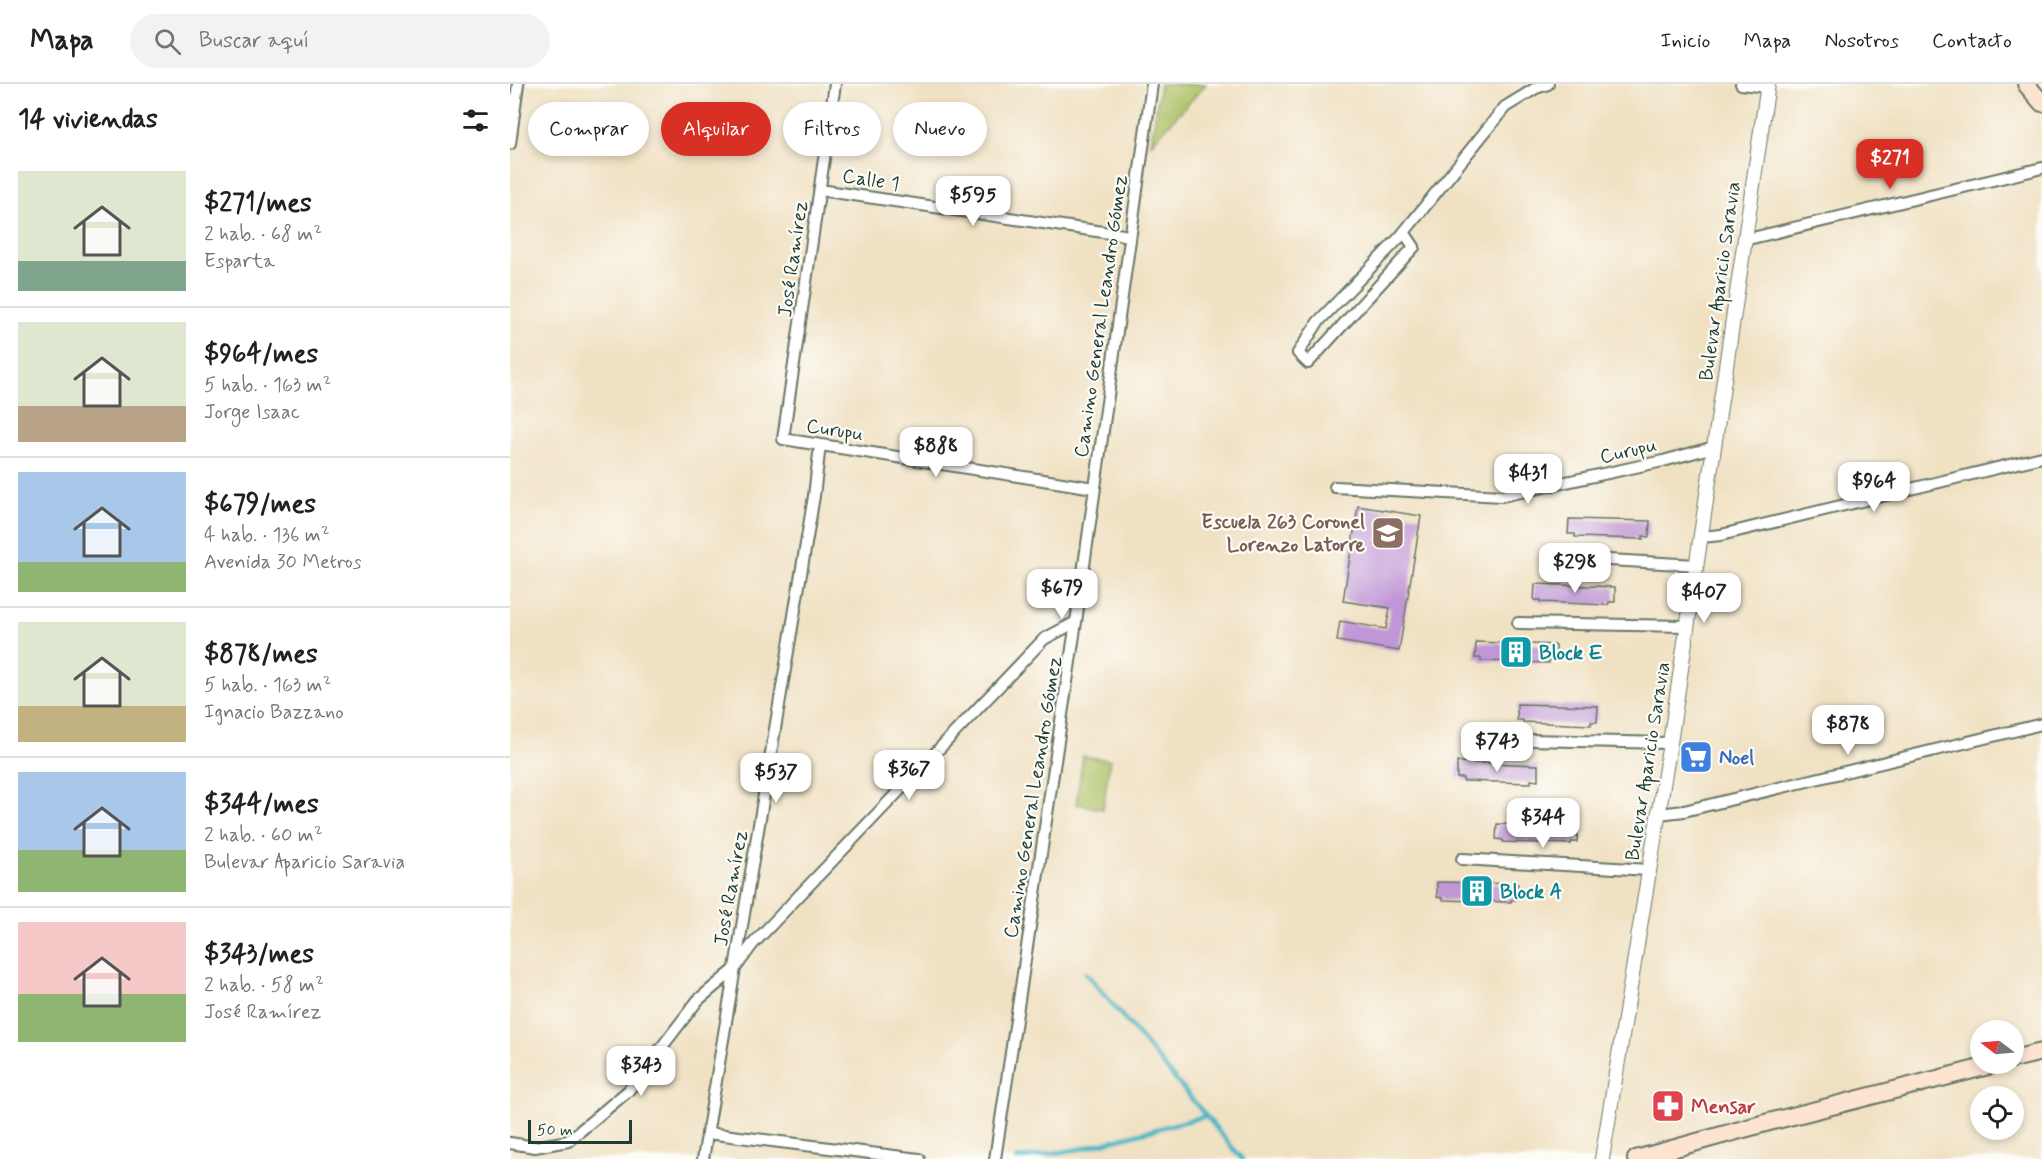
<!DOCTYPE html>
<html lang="es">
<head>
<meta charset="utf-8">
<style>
  :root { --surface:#fff; --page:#f2f2f2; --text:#202124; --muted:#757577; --line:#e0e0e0; --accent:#d93025 }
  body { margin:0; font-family:Mynerve,sans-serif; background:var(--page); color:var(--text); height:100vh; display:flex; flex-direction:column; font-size:22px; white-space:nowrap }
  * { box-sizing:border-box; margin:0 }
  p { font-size:20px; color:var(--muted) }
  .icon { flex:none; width:33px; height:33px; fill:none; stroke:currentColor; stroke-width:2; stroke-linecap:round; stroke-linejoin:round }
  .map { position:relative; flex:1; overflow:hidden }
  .side { display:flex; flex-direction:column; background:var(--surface); width:510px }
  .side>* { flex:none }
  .hud { position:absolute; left:18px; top:18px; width:570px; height:54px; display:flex; gap:12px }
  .needle { width:39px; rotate:286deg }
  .tools { position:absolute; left:1460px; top:936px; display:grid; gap:12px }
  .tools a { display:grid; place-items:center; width:54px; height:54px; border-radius:50%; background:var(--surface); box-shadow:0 3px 9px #0003; font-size:30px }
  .scale { position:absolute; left:18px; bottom:15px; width:104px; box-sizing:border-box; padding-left:6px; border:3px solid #1f3d34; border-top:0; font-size:16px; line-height:21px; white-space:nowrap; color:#1f3d34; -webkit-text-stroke:4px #fdfcf7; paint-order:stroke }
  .price { position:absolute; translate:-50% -51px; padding:0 14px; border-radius:12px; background:#fff; color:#222; font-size:20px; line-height:39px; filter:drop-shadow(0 2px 3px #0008) }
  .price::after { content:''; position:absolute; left:50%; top:36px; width:18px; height:14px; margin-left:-9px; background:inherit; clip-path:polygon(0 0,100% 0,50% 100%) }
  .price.on { background:var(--accent); color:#fff }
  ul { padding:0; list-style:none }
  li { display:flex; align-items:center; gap:18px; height:150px; padding:0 18px }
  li+li { border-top:2px solid var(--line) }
  li span { display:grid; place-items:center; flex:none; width:168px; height:120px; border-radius:0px; color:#555 }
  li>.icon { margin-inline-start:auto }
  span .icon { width:72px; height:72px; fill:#fffc; stroke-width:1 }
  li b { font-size:26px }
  h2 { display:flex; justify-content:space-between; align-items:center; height:72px; padding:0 18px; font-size:26px }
  .pill { padding:0 21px; border-radius:27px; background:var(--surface); box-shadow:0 3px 9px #0003; font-size:21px; line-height:54px }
  .pill.on { background:var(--accent); color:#fff }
  header { display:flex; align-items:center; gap:36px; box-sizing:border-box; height:84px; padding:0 30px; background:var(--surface); border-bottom:2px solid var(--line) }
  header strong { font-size:28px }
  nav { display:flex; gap:33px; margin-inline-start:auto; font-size:21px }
  .search { width:420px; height:54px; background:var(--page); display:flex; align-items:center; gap:15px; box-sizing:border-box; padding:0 21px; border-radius:33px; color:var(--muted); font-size:22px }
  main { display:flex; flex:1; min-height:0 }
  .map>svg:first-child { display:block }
</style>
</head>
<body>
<header>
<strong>Mapa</strong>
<div class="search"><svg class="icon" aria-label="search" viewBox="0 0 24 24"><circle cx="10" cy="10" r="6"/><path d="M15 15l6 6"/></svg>Buscar aquí</div>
<nav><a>Inicio</a><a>Mapa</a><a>Nosotros</a><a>Contacto</a></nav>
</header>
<main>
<section class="side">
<h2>14 viviendas<svg class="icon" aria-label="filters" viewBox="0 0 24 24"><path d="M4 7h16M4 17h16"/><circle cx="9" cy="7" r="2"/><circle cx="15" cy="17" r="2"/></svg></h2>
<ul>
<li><span style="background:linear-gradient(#dfe7d0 75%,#7fa58c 0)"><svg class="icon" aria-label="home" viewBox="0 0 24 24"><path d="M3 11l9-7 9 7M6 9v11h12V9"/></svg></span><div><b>$271/mes</b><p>2 hab. · 68 m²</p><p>Esparta</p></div></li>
<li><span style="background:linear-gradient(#dfe7d0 70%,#b9a48a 0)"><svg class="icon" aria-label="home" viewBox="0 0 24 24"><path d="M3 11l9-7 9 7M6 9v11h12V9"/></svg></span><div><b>$964/mes</b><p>5 hab. · 163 m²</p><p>Jorge Isaac</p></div></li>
<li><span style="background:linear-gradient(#a9c7e8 75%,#8fb573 0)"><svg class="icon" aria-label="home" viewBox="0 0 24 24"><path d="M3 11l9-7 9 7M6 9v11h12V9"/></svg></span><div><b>$679/mes</b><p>4 hab. · 136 m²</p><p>Avenida 30 Metros</p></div></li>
<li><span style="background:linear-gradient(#dfe7d0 70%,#c2b280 0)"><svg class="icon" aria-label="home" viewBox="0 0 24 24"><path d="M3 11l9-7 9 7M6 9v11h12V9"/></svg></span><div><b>$878/mes</b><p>5 hab. · 163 m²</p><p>Ignacio Bazzano</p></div></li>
<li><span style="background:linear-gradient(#a9c7e8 65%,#8fb573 0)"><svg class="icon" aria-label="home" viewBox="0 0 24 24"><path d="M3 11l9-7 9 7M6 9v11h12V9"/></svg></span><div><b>$344/mes</b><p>2 hab. · 60 m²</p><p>Bulevar Aparicio Saravia</p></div></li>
<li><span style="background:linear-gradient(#f6c9c9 60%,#8fb573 0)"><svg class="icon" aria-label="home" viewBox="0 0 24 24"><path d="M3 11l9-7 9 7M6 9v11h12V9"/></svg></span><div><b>$343/mes</b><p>2 hab. · 58 m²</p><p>José Ramírez</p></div></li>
</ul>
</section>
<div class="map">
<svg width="1532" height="1075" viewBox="0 0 1532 1075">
  <rect width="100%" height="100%" fill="#fdfcf7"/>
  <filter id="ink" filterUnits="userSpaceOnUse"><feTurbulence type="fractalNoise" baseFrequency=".0167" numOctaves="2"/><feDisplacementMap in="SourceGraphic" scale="12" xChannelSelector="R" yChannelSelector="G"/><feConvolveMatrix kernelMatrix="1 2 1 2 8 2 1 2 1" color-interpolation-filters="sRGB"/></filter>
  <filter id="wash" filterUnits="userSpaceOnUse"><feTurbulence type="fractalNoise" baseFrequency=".008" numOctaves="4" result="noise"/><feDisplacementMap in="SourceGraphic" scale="24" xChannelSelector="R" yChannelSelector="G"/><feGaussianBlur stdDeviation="1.35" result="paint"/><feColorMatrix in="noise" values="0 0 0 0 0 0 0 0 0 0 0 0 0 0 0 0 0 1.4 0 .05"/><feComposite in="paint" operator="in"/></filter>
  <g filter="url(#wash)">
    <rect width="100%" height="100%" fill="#f0e1c3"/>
    <!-- green -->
    <path fill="#abbf64" stroke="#657e4c" stroke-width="1.5" d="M 650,0 L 696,0 L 641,60 Z
      M 573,672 L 600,676 L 593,725 L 566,720 Z"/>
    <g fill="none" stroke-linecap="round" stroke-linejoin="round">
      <!-- stream -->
      <path stroke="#49b6c5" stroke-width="4.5" d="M 576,889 L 732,1075
        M 507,1075 L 570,1065 L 696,1032"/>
    </g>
    <g id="blocks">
      <!-- building -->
      <path fill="#c096d6" d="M 848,422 L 911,432 L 889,567 L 827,557 L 830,537 L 876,545 L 880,524 L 833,517 Z
        M 1059,435 L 1140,437 L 1139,453 L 1133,452 L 1133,455 L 1065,453 L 1065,450 L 1058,450 Z
        M 1025,500 L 1105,503 L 1105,518 L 1099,518 L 1098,521 L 1030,518 L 1030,516 L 1024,516 Z
        M 966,558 L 1046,561 L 1046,576 L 1039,576 L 1039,579 L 971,577 L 971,574 L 965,574 Z
        M 1007,620 L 1088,622 L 1087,638 L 1081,638 L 1081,641 L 1013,638 L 1013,636 L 1007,636 Z
        M 947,678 L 1028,681 L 1028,697 L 1021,696 L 1021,699 L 953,697 L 953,694 L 947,694 Z
        M 987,740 L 1068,742 L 1067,758 L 1061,758 L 1061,760 L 993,758 L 993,756 L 986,755 Z
        M 927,798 L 1008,800 L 1007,816 L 1001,816 L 1001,818 L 933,816 L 933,814 L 927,813 Z
        M 1165,1008 L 1171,1030 L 1151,1035 L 1145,1014 Z"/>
    </g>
  </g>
  <g filter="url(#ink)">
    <use href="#blocks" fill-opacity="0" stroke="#687666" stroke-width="1.5"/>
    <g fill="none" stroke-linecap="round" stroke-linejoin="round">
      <!-- minor casing -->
      <g stroke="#687666" stroke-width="14">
        <path id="minor" d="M 325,0 L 273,355 L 584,404
          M 1231,0 L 1258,3
          M 0,60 L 8,0
          M 310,106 L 620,152
          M 894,148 L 904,163 L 798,279 L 788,269 L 808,238 L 891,152 L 995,23 L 1026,4 L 1038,0
          M 1234,156 L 1532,84
          M 825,403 L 992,412 L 1153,377 L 1204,363
          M 1191,453 L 1211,451 L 1532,373
          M 1081,475 L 1187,481
          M 1008,539 L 1177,542
          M 967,655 L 1160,659
          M 1149,730 L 1174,727 L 1532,640
          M 952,775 L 1139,786
          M 197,1049 L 409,1075
          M 0,1059 L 25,1063 L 58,1057 L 118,1007 L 188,916 L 224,886 L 242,861 L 534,555 L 566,538
          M 193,1075 L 304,412 L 310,361
          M 485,1075 L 566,538 L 642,0"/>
      </g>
      <!-- tertiary casing -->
      <g stroke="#687666" stroke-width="16">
        <path id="tertiary" d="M 1092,1075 L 1160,659 L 1258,0"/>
      </g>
      <!-- secondary casing -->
      <g stroke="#687666" stroke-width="20">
        <path id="secondary" d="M 1516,0 L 1532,19
          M 1503,975 L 1532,968
          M 1126,1075 L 1259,1038 L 1486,980"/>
      </g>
      <!-- minor -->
      <use href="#minor" stroke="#fff" stroke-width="10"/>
      <!-- tertiary -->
      <use href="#tertiary" stroke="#fff" stroke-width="14"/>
      <!-- secondary -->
      <use href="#secondary" stroke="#fde4d1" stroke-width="16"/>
    </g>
  </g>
  <!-- icons -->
  <defs>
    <g id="school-square" transform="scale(1.725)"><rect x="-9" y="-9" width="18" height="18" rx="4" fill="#8d6e63" stroke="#fdfcf7"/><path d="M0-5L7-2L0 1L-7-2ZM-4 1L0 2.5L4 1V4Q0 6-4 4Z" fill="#fff"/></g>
    <g id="building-square" transform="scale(1.725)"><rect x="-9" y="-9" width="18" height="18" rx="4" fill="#0f9aa8" stroke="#fdfcf7"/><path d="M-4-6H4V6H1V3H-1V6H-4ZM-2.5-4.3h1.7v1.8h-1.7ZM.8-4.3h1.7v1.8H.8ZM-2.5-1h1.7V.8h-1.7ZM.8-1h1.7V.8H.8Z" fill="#fff"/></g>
    <g id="supermarket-square" transform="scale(1.725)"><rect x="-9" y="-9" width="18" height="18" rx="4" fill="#3f7fe0" stroke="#fdfcf7"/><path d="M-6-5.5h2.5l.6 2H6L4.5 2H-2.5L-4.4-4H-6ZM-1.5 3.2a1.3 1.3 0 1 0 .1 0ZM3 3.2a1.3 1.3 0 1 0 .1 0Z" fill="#fff"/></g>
    <g id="pharmacy-square" transform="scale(1.725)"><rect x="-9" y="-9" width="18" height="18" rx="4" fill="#e0444e" stroke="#fdfcf7"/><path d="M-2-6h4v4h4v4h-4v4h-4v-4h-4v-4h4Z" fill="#fff"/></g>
  </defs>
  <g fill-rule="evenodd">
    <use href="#school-square" x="878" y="449"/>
    <use href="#building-square" x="1006" y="568"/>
    <use href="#supermarket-square" x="1186" y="673"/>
    <use href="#building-square" x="967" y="807"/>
    <use href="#pharmacy-square" x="1158" y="1022"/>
  </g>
  <g text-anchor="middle" stroke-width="4.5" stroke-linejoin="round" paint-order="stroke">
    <!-- street labels -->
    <g font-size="20" fill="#1f3d34" stroke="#fdfcf7">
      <text transform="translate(361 95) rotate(9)" y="7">Calle 1</text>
      <text transform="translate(282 175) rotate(-82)" y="7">José Ramírez</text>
      <text transform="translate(1209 197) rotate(-82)" y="7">Bulevar Aparicio Saravia</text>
      <text transform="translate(590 232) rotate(-82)" y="7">Camino General Leandro Gómez</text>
      <text transform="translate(325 345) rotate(9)" y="7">Curupu</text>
      <text transform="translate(1118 366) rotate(-13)" y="7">Curupu</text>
      <text transform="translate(1137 677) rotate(-81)" y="7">Bulevar Aparicio Saravia</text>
      <text transform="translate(522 713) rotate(-81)" y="7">Camino General Leandro Gómez</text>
      <text transform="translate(220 804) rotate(-80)" y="7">José Ramírez</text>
    </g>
    <!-- education labels -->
    <g font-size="20" font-weight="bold" fill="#785e54" stroke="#fdfcf7" text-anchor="end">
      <text x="855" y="444">Escuela 263 Coronel<tspan x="855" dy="23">Lorenzo Latorre</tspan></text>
    </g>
    <!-- culture labels -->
    <g font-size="20" font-weight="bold" fill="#0d838f" stroke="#fdfcf7" text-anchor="start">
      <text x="1029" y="575">Block E</text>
      <text x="990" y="814">Block A</text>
    </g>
    <!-- shop labels -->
    <g font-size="20" font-weight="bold" fill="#366cbe" stroke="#fdfcf7" text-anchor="start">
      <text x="1209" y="680">Noel</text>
    </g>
    <!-- health labels -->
    <g font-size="20" font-weight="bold" fill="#be3a42" stroke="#fdfcf7" text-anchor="start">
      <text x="1181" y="1029">Mensar</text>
    </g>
  </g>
</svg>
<div class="tools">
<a><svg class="needle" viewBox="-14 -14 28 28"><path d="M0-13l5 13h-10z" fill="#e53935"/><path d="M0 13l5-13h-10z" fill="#757577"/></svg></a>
<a><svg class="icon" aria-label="locate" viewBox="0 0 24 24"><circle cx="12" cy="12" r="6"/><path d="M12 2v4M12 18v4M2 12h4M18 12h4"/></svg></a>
</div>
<div class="scale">50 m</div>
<b class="price on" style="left:1380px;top:106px">$271</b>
<b class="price" style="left:463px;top:143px">$595</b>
<b class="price" style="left:426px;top:394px">$888</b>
<b class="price" style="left:1018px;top:421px">$431</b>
<b class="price" style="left:1364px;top:429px">$964</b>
<b class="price" style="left:1065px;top:510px">$298</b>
<b class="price" style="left:552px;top:536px">$679</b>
<b class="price" style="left:1194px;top:540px">$407</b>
<b class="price" style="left:1338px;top:672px">$878</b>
<b class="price" style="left:987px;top:689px">$743</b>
<b class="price" style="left:399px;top:717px">$367</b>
<b class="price" style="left:266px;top:720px">$537</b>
<b class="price" style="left:1033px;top:765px">$344</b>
<b class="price" style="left:131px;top:1013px">$343</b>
<div class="hud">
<a class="pill">Comprar</a>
<a class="pill on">Alquilar</a>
<a class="pill">Filtros</a>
<a class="pill">Nuevo</a>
</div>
</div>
</main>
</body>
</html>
